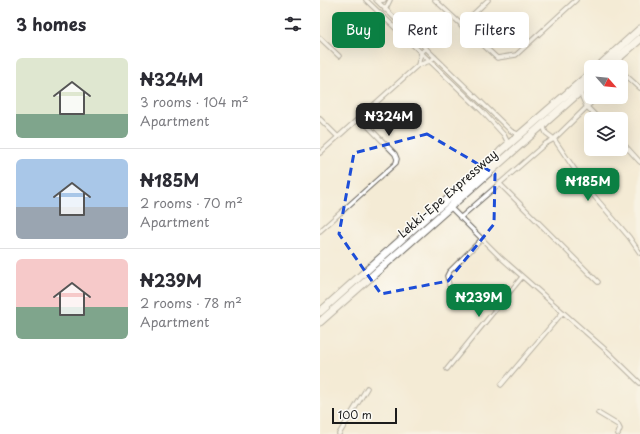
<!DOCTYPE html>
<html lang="en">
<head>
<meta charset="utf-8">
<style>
  :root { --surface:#fff; --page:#f2f2f3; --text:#2b2b33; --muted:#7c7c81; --line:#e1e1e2; --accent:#0b8043 }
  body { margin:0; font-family:"Playpen Sans",sans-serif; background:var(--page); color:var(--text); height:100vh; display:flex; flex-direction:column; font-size:15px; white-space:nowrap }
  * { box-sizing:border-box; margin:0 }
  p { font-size:13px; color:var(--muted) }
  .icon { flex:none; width:22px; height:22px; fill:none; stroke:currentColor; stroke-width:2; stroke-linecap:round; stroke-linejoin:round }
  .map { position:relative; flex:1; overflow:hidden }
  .side { display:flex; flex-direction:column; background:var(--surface); width:320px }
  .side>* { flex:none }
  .top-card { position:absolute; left:12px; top:12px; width:248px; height:36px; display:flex; gap:8px }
  .needle { width:26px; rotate:117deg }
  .controls { position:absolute; left:264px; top:60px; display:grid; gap:8px }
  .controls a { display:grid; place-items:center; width:44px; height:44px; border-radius:6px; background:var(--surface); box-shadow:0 4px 16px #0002; font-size:20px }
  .scale { position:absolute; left:12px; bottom:10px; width:65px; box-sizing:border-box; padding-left:4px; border:2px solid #1c1c1c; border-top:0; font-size:11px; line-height:14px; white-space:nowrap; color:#1c1c1c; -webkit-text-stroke:3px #fdfcf7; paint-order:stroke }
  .price { position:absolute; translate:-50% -34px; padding:0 9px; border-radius:8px; background:var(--accent); color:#fff; font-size:13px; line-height:26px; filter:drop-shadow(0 1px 2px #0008) }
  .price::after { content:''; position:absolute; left:50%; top:24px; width:12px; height:9px; margin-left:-6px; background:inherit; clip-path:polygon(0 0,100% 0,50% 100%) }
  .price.on { background:#222; color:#fff }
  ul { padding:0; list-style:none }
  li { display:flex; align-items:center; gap:12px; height:100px; padding:0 16px }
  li+li { border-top:1px solid var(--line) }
  li span { display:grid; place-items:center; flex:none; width:112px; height:80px; border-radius:6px; color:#555 }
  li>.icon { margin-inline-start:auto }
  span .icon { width:48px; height:48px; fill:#fffc; stroke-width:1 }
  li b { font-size:17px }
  h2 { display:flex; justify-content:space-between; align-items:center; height:48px; padding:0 16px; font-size:17px }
  .pill { padding:0 14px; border-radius:6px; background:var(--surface); box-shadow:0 4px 16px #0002; font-size:14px; line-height:36px }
  .pill.on { background:var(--accent); color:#fff }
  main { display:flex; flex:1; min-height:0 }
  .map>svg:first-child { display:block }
</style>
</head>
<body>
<main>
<section class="side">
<h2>3 homes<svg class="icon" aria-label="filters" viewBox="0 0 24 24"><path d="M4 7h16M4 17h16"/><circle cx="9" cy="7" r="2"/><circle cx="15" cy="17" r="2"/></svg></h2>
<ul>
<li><span style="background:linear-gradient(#dfe7d0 70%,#7fa58c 0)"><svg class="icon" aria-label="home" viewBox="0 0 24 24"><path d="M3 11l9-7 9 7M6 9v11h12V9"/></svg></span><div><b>₦324M</b><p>3 rooms · 104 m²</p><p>Apartment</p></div></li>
<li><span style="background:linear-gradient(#a9c7e8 60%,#9aa5b1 0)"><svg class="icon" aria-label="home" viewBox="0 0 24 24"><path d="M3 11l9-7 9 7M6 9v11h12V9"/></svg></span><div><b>₦185M</b><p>2 rooms · 70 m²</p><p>Apartment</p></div></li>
<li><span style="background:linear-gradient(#f6c9c9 60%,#7fa58c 0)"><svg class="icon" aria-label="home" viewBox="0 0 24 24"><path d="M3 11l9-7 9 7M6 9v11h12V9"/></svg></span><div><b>₦239M</b><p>2 rooms · 78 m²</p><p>Apartment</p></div></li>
</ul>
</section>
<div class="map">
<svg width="320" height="434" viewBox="0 0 320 434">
  <rect width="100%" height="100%" fill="#fdfcf7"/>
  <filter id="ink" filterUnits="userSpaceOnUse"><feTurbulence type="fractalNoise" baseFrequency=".025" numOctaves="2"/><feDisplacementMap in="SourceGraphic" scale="8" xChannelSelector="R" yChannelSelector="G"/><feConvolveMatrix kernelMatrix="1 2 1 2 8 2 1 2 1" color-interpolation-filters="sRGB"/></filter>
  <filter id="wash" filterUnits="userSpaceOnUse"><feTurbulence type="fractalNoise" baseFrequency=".012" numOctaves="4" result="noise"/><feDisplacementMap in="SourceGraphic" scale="16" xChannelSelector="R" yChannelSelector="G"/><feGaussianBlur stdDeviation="0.9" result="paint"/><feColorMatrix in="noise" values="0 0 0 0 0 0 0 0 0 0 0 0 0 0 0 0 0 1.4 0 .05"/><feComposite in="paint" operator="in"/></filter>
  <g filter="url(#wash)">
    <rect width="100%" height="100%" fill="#f4ebd5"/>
  </g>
  <g filter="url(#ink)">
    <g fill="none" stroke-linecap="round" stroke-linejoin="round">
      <!-- street casing -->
      <g stroke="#68645d" stroke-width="5.5">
        <path id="street" d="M 46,0 L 162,111 L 184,135 L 189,145
          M 56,0 L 191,131 L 200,135
          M 115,0 L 177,58 L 196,55 L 256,0
          M 57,1 L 64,0
          M 65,10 L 70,0
          M 141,26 L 168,0
          M 0,38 L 19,56
          M 98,65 L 101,53 L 106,48
          M 301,71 L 320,88
          M 260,92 L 266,106 L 279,119
          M 0,119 L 18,137
          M 226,124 L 224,128 L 226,133 L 234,139 L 268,189 L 309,237 L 320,253
          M 301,141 L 320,162
          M 0,153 L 98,65 L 110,61 L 115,57
          M 179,183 L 278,282
          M 130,207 L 179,256 L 287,351 L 320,383
          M 140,218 L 225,144 L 234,139 L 273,101 L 275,97
          M 0,231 L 76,163 L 77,159 L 75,154 L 39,117
          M 130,289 L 127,276 L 129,272 L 161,240
          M 127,369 L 202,277
          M 181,385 L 243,312
          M 278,413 L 298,425 L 300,429 L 298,434
          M 19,434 L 47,388"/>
      </g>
      <!-- highway casing -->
      <g stroke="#68645d" stroke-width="9">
        <path id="highway" d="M 278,67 L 320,29
          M 288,67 L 320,39
          M 0,312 L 110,214 L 167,167 L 181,151 L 271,73
          M 0,322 L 271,82"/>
      </g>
      <!-- street -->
      <use href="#street" stroke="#fff" stroke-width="3.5"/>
      <!-- highway -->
      <use href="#highway" stroke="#fff" stroke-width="7"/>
    </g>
  </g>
  <!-- marked area -->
  <path d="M0 0H320V434H0ZM 107,134 L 175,174 L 174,224 L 128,281 L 61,294 L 19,234 L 34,153 Z" fill="#f4ebd5" fill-opacity=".55" fill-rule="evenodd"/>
  <path fill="none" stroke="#1d4ed8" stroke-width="3" stroke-dasharray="8 5" stroke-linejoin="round" d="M 107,134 L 175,174 L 174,224 L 128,281 L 61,294 L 19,234 L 34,153 Z"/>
  <g text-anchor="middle" stroke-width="3" stroke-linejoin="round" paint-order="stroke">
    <!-- street labels -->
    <g font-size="12" fill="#1c1c1c" stroke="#fdfcf7">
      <text transform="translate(128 194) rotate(-41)" y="4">Lekki-Epe Expressway</text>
    </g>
  </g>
</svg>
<div class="controls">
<a><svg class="needle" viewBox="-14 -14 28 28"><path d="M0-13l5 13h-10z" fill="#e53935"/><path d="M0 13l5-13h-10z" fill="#7c7c81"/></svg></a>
<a><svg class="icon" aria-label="layers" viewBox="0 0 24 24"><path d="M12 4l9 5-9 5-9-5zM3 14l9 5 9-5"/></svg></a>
</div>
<div class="scale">100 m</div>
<b class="price on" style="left:69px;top:137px">₦324M</b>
<b class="price" style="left:268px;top:202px">₦185M</b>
<b class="price" style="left:159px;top:318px">₦239M</b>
<div class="top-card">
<a class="pill on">Buy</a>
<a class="pill">Rent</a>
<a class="pill">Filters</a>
</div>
</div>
</main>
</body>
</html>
